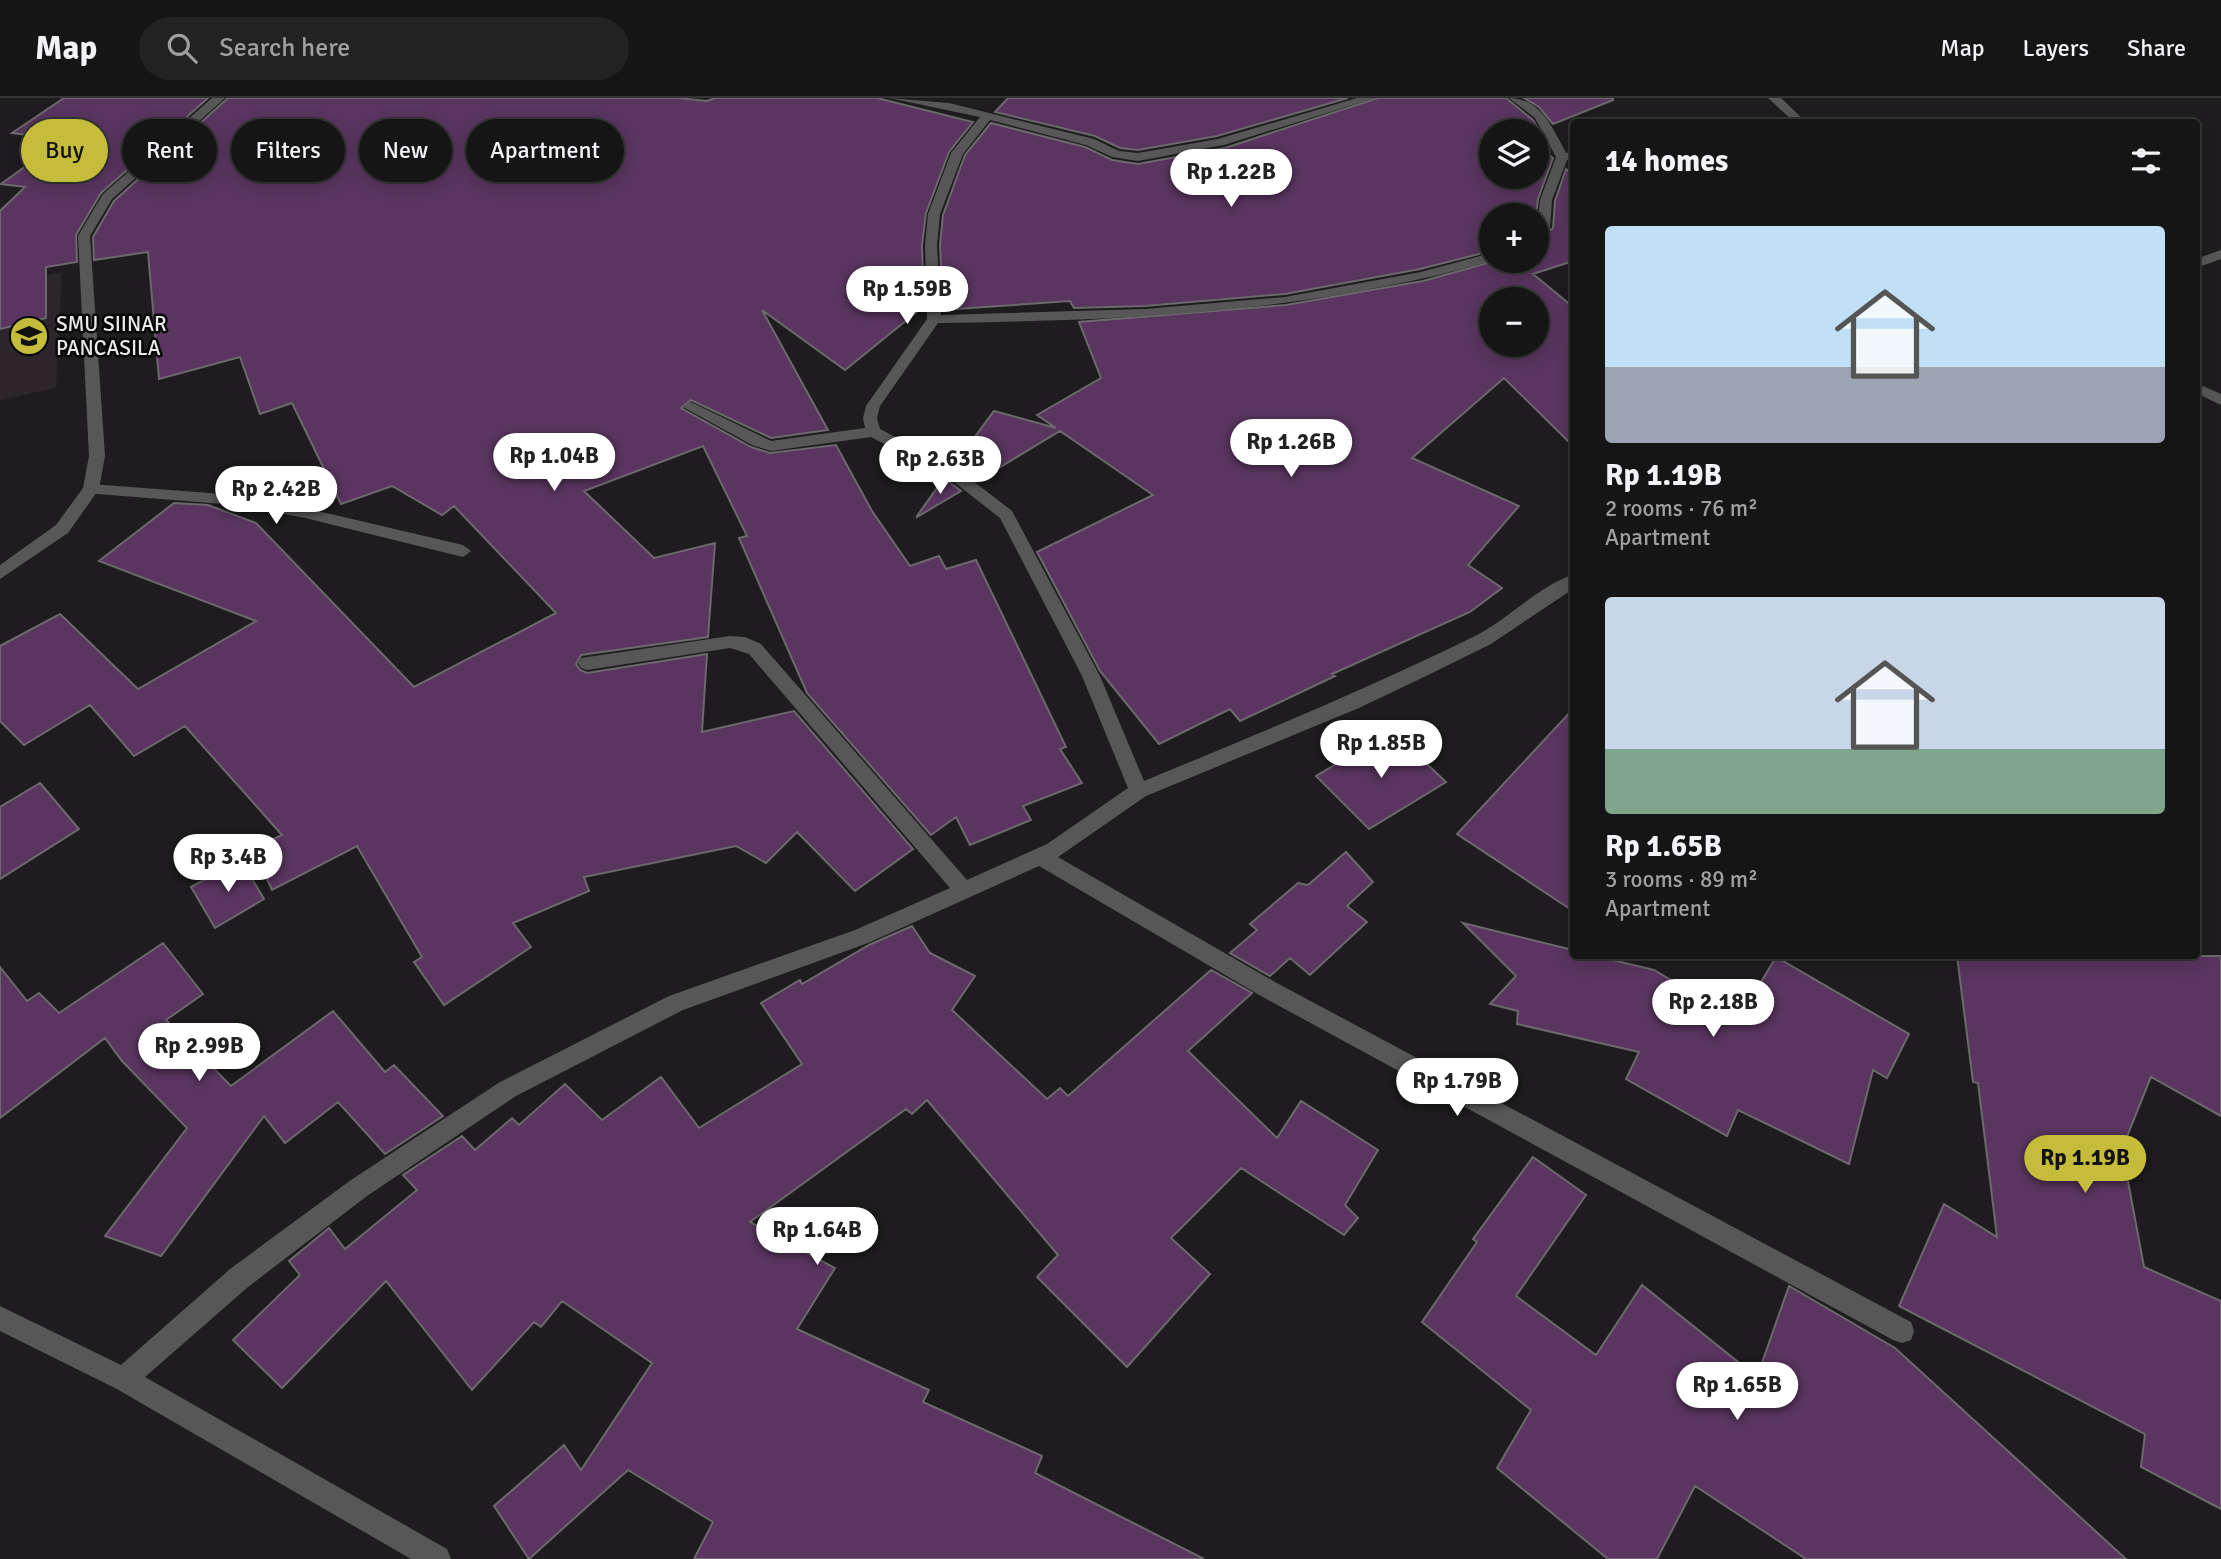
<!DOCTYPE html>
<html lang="en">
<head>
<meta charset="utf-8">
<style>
  :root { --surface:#161516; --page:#232223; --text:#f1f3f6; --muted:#9e9fa1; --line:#353435; --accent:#c6bc3c }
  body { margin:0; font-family:Signika,sans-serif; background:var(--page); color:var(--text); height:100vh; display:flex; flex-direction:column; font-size:26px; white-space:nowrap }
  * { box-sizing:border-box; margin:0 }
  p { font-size:23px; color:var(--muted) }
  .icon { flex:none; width:38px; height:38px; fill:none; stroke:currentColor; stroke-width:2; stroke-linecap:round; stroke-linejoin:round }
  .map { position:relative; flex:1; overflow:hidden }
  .drawer { position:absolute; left:1570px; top:21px; width:630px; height:840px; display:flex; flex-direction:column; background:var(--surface); border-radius:7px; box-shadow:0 4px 18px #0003,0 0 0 2px var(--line) }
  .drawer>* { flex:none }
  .hud { position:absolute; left:21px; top:21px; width:665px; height:63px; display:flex; gap:14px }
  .fabs { position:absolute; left:1479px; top:21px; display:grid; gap:14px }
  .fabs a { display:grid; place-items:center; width:70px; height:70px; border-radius:50%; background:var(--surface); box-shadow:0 4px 18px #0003,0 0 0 2px var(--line); font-size:35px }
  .price { position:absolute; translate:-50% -60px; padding:0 16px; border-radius:24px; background:#fff; color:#222; font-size:23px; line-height:46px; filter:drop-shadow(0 2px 4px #0008) }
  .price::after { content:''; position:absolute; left:50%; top:42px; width:21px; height:16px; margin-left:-10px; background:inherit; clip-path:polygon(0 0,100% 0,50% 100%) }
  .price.on { background:var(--accent); color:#111 }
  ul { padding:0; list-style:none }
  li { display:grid; align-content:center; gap:14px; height:371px; padding:0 35px }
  li span { display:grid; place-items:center; height:217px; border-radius:7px; color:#555 }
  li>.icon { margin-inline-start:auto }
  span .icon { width:126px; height:126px; fill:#fffc; stroke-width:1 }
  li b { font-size:30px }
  h2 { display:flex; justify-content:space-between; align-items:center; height:84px; padding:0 35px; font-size:30px }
  .tag { padding:0 24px; border-radius:32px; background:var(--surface); box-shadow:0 4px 18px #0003,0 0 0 2px var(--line); font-size:24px; line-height:63px }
  .tag.on { background:var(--accent); color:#111 }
  header { display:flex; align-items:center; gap:42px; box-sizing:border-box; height:98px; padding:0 35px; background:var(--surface); border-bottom:2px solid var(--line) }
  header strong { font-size:33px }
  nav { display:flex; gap:38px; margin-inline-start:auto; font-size:24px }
  .search { width:490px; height:63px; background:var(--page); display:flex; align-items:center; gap:18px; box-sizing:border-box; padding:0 24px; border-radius:38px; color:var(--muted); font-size:26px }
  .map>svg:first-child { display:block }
</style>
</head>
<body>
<header>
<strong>Map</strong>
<div class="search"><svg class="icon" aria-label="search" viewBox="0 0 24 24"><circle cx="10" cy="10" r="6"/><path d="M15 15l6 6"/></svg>Search here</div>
<nav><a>Map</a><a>Layers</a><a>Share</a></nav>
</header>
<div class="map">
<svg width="2221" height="1461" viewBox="0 0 2221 1461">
  <rect width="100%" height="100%" fill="#1e1c1e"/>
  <!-- built -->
  <path fill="#2c262c" d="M 62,174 L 56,290 L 0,302 L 0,187 Z"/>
  <!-- building -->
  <path fill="#59355f" stroke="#6b696b" stroke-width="2" fill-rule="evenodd" d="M 64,0 L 208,0 L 101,95 L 76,137 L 77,164 L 46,169 L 46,220 L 0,231 L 0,113 L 25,89 L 1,86 L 48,52 L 22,48 L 36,38 L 12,35 Z
    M 228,0 L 678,0 L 707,3 L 715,0 L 877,0 L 973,24 L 949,54 L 926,115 L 922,147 L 924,213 L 918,213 L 845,272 L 762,212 L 828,332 L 771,340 L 691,302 L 681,310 L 751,349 L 770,355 L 836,347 L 872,413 L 910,468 L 939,458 L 946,471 L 976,462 L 1066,649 L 1060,651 L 1082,685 L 1023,708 L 1031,722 L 970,747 L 956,719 L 931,737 L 807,595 L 739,440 L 747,438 L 703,348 L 584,393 L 654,460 L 715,445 L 708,539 L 581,557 L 576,566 L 580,572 L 587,575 L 707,556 L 702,634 L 794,613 L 913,751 L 855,793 L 797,734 L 766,765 L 736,748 L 584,779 L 589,793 L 513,825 L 531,849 L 444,907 L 414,864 L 422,859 L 357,748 L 272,792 L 253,751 L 282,737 L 185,628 L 134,658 L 90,607 L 24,647 L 0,623 L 0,548 L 60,516 L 138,591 L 256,523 L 99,463 L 174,405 L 208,407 L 256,425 L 414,589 L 556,515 L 454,408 L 442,417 L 392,388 L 341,406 L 292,305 L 260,316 L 240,259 L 159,281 L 148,154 L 94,162 L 93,139 L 114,103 Z
    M 1008,0 L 1348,0 L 1217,38 L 1138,52 L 1120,50 L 1095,38 L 995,14 Z
    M 1378,0 L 1506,0 L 1533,22 L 1539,32 L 1491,33 L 1491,79 L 1536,79 L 1536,46 L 1553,60 L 1538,101 L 1536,117 L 1491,117 L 1491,153 L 1420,171 L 1285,196 L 1145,208 L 1074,210 L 1070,203 L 943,212 L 940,147 L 943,117 L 965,57 L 991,25 L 1085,49 L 1112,62 L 1138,66 L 1225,50 Z
    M 1524,0 L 1613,0 L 1613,2 L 1553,26 L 1539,9 Z
    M 1566,71 L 1573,78 L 1573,163 L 1533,176 L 1573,209 L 1573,348 L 1504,280 L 1412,360 L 1519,408 L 1468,467 L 1502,490 L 1470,514 L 1332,576 L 1335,578 L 1240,623 L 1230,611 L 1159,646 L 1100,573 L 1037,454 L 1153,397 L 1060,333 L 977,383 L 954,367 L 994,313 L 1056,330 L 1037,317 L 1101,280 L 1079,224 L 1286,207 L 1423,183 L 1495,163 L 1536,163 L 1536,142 L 1553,130 L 1555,103 ZM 1491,201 L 1536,201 L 1536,247 L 1491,247 Z
    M 944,380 L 961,393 L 917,419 L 917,418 Z
    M 1573,611 L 1573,813 L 1457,736 Z
    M 1392,633 L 1446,684 L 1369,731 L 1316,678 Z
    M 40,685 L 79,731 L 0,781 L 0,709 Z
    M 1346,754 L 1373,784 L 1347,808 L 1367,824 L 1310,877 L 1290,860 L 1270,878 L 1230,855 L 1257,832 L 1250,826 L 1298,785 L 1308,787 Z
    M 241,762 L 264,801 L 215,830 L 191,789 Z
    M 1463,825 L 1573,852 L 1573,858 L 1596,858 L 1654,872 L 1738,922 L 1776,859 L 1909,936 L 1887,980 L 1873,972 L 1849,1066 L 1738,1012 L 1727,1038 L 1626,981 L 1639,954 L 1517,926 L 1518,913 L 1490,906 L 1516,878 Z
    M 912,828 L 930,855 L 975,878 L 952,912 L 1047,1001 L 1060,990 L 1068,998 L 1211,872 L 1252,895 L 1188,953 L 1277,1040 L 1301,1003 L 1378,1052 L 1345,1107 L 1358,1120 L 1344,1137 L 1241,1070 L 1171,1140 L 1210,1176 L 1127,1269 L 1037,1179 L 1058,1157 L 927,1002 L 912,1016 L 906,1011 L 750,1124 L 835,1170 L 797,1231 L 929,1292 L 923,1304 L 1042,1358 L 1035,1375 L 1204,1461 L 694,1461 L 713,1424 L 628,1372 L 529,1461 L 494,1408 L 564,1347 L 581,1372 L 652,1265 L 562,1203 L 541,1229 L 534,1224 L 472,1292 L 386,1183 L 282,1290 L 233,1242 L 300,1177 L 289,1163 L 329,1130 L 345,1151 L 417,1092 L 403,1077 L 462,1038 L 475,1052 L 512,1020 L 519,1027 L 565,986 L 602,1022 L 661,979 L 699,1030 L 802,966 L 761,905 L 800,882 L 802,886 L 869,847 Z
    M 163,845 L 203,896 L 166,922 L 231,988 L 333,913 L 385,974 L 394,967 L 443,1018 L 385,1056 L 338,1004 L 285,1045 L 264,1018 L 161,1158 L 105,1138 L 187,1030 L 122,963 L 105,940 L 0,1020 L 0,869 L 27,903 L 39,895 L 59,915 Z
    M 1957,858 L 2221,858 L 2221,1018 L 2151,979 L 2122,1051 L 2144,1169 L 2221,1203 L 2221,1411 L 2141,1369 L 2145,1336 L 1899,1208 L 1944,1106 L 1997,1139 L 1978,985 L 1973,984 Z
    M 1533,1059 L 1586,1097 L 1516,1198 L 1596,1257 L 1642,1187 L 1757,1279 L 1789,1188 L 1895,1250 L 2126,1461 L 1806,1461 L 1695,1388 L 1657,1461 L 1608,1461 L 1497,1370 L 1531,1312 L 1422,1224 L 1477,1144 L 1473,1141 Z"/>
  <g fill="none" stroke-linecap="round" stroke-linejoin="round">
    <!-- minor -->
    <path fill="#575758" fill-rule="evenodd" d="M 889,0 L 949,5 L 1094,41 L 1119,53 L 1138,55 L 1218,41 L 1357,0 L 1375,0 L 1224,47 L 1138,63 L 1112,59 L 1086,47 L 990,22 L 963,56 L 940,116 L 937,147 L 941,217 L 1145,211 L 1285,199 L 1421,174 L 1491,155 L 1492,163 C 1306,215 1130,222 938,225 L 880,308 L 877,320 L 880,331 L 959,372 L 1012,413 L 1100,578 L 1144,683 C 1255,637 1365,592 1473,539 C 1505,524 1541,486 1573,477 L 1573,491 L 1491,546 L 1424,579 L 1359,610 L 1146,698 L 1058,759 L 1275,884 L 1911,1224 L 1914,1233 L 1911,1242 L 1902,1245 L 1893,1242 L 1261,898 L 1039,768 L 868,845 L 683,912 L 516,998 L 367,1098 L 248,1189 L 145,1279 L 447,1451 L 451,1461 L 411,1461 L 115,1290 L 0,1233 L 0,1208 L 121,1267 L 230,1171 L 351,1082 L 500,984 L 669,898 L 855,832 L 950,790 L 749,556 L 730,550 L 587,572 L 581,570 L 578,565 L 581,560 L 730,538 L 745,539 L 761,546 L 967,782 L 1047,746 L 1128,690 L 1082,578 L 1000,420 L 949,380 L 871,339 L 771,353 L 752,347 L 683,309 L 690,304 L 695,306 L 771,343 L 865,330 L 863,320 L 866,308 L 927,221 L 925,147 L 928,116 L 951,55 L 980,19 Z
      M 1509,0 C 1541,0 1553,31 1566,55 L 1573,54 L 1573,62 L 1567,62 L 1552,102 L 1550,130 L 1536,140 L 1540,102 L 1556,59 L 1535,20 Z
      M 1768,0 L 1781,0 L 1806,24 L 1794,24 Z
      M 2221,152 L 2221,161 L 2196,170 L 2196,161 Z
      M 2196,285 L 2221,296 L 2221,307 L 2196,295 Z
      M 91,386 L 236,397 L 305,410 L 463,447 L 471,453 L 463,459 L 305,420 L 236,407 L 85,395 L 85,387 Z"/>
    <!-- tertiary -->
    <path fill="#575758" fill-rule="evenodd" d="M 212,0 L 225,0 L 112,101 L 90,138 L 105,358 L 99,391 L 68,435 L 0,481 L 0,467 L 56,427 L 83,390 L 89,358 L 78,138 L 103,96 Z"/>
  </g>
  <!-- icons -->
  <defs>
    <g id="school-disc" transform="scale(2.0125)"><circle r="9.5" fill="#c6bc3c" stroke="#070707"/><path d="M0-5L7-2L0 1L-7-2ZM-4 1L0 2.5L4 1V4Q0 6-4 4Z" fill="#111"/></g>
  </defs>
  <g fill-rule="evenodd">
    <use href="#school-disc" x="29" y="238"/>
  </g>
  <g text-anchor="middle" stroke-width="5" stroke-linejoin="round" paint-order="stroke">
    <!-- far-poi labels -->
    <g font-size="21" fill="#eae9ea" stroke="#070707" text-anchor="start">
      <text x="56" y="233">SMU SIINAR<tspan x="56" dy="24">PANCASILA</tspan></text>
    </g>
  </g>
</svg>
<div class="fabs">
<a><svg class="icon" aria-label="layers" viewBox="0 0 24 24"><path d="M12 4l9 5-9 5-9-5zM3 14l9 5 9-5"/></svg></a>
<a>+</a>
<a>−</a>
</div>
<b class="price" style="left:1231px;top:111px">Rp 1.22B</b>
<b class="price" style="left:907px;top:228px">Rp 1.59B</b>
<b class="price" style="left:1291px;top:381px">Rp 1.26B</b>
<b class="price" style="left:554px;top:395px">Rp 1.04B</b>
<b class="price" style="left:940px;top:398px">Rp 2.63B</b>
<b class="price" style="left:276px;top:428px">Rp 2.42B</b>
<b class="price" style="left:1381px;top:682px">Rp 1.85B</b>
<b class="price" style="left:228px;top:796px">Rp 3.4B</b>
<b class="price" style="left:1713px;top:941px">Rp 2.18B</b>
<b class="price" style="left:199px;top:985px">Rp 2.99B</b>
<b class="price" style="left:1457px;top:1020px">Rp 1.79B</b>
<b class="price on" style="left:2085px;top:1097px">Rp 1.19B</b>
<b class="price" style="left:817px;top:1169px">Rp 1.64B</b>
<b class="price" style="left:1737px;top:1324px">Rp 1.65B</b>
<div class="hud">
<a class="tag on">Buy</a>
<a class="tag">Rent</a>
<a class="tag">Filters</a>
<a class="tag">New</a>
<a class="tag">Apartment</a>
</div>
<section class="drawer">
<h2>14 homes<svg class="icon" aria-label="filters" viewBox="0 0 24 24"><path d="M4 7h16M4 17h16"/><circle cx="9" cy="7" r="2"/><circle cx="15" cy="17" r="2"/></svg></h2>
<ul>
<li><span style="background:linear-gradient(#bfe0f5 65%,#9aa5b1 0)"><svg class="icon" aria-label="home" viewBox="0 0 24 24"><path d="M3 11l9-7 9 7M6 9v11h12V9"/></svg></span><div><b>Rp 1.19B</b><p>2 rooms · 76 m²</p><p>Apartment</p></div></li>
<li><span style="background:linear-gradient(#c9d6e8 70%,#7fa58c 0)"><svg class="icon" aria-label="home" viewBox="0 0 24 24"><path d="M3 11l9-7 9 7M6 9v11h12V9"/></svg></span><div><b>Rp 1.65B</b><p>3 rooms · 89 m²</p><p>Apartment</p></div></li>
</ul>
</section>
</div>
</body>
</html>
